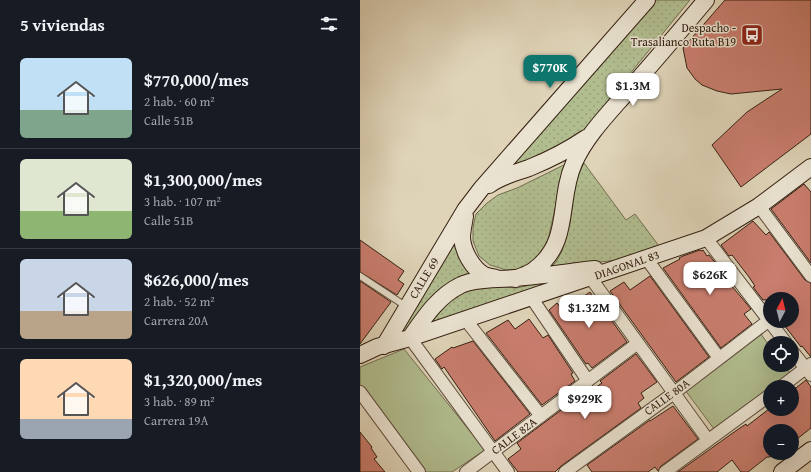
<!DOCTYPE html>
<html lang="es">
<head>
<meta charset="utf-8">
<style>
  :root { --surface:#171b24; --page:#20242c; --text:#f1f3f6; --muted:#9ea1a6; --line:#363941; --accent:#0f766e }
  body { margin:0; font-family:"Gentium Book Plus",serif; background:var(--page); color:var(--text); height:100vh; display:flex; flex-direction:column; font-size:15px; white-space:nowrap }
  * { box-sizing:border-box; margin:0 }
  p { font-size:13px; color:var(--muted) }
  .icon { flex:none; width:22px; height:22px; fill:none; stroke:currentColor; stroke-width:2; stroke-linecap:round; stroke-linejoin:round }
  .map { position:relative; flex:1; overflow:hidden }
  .panel { display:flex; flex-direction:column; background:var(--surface); width:360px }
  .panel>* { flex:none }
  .needle { width:26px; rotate:7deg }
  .tools { position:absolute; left:403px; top:292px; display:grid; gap:8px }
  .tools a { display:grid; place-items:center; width:36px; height:36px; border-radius:50%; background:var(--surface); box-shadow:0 4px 16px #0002; font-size:20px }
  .price { position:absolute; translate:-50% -34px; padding:0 9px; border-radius:8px; background:#fff; color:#222; font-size:13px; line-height:26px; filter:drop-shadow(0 1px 2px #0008) }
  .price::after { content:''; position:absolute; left:50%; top:24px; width:12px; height:9px; margin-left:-6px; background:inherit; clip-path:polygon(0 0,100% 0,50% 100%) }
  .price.on { background:var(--accent); color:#fff }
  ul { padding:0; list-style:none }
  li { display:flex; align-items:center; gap:12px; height:100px; padding:0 20px }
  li+li { border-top:1px solid var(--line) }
  li span { display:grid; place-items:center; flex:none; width:112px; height:80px; border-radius:6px; color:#555 }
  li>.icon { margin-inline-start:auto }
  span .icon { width:48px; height:48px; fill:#fffc; stroke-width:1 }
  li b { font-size:17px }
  h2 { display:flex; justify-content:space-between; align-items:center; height:48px; padding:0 20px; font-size:17px }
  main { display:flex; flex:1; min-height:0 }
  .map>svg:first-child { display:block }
</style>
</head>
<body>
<main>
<section class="panel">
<h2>5 viviendas<svg class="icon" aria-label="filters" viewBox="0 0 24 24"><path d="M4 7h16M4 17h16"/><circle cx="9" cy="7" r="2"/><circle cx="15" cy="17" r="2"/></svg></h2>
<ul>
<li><span style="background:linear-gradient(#bfe0f5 65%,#7fa58c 0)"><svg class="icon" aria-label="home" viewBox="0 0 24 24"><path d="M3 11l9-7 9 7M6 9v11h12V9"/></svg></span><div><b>$770,000/mes</b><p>2 hab. · 60 m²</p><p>Calle 51B</p></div></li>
<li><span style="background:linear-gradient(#dfe7d0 65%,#8fb573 0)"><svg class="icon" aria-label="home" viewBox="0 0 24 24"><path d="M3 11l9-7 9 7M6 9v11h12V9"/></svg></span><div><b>$1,300,000/mes</b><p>3 hab. · 107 m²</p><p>Calle 51B</p></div></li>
<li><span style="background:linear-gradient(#c9d6e8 65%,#b9a48a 0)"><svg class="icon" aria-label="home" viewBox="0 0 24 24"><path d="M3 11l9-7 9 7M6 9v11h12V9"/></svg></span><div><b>$626,000/mes</b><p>2 hab. · 52 m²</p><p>Carrera 20A</p></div></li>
<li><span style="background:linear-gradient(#ffd9b3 75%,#9aa5b1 0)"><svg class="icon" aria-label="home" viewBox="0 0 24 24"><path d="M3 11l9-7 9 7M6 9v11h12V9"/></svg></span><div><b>$1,320,000/mes</b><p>3 hab. · 89 m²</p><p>Carrera 19A</p></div></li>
</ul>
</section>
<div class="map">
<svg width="451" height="472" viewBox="0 0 451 472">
  <defs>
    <pattern id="grass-dots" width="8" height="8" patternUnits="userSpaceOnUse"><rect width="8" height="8" fill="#b1bd8f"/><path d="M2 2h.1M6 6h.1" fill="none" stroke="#99a27a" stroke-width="1.8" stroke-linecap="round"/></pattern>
  </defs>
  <rect width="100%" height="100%" fill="#dfd4b8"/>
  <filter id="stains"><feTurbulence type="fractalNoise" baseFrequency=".005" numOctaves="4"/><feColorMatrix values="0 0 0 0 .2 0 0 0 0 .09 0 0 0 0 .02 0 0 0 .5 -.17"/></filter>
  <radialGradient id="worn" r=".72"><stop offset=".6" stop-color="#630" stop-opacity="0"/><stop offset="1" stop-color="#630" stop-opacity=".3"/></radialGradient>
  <!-- grass -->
  <path fill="url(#grass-dots)" stroke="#736e50" d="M 296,0 L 330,0 L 225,129 L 214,139 L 147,171 Z
    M 210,162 L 201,182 L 188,240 L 183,253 L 161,269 L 146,270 L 130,265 L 119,256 L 113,241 L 113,227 L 116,214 L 127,203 L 138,195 L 157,188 Z
    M 224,163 L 266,220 L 275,214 L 299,246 L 257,260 L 190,268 L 196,262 L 202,251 L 210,223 L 216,180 Z
    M 95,239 L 116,276 L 55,326 L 38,335 Z
    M 227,273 L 67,328 L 87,298 L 119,284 L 156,288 L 166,286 L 171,283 Z"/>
  <!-- park -->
  <path fill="#b1bd8f" stroke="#736e50" d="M 401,334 L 410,347 L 410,365 L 424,365 L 430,373 L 354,429 L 325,390 Z
    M 44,349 L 125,450 L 92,472 L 63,472 L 0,385 L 0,367 Z"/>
  <!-- building -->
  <path fill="#c97d6e" stroke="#352012" d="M 365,0 L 451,0 L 451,134 L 381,187 L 352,145 L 387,112 L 422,89 L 371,94 L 357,91 L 342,85 L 335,79 L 327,68 L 323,48 Z
    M 444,184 L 451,192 L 451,263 L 411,209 Z
    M 393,221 L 406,235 L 409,232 L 445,280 L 451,283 L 451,357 L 442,346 L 441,347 L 421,321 L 432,321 L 432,299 L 403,300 L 393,287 L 395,286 L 389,277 L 372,255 L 369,256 L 361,245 Z
    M 0,240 L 44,271 L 38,280 L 44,284 L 37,295 L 0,272 Z
    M 340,250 L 341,251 L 343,250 L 347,256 L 349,255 L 357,265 L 355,266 L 391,309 L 384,314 L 392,324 L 361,348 L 303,268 L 320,259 L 319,258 L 323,256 Z
    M 290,276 L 349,357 L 316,382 L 250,291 L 264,282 L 270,290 Z
    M 0,281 L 31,302 L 0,344 Z
    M 230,292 L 236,301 L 237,300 L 267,342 L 232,368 L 228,363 L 226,364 L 189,310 L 197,303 L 201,308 L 213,300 L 214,303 Z
    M 169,319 L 183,338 L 188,335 L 213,373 L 211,374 L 215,381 L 182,405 L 126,333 L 148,320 L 155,329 Z
    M 113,341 L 170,414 L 135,441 L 84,367 L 82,369 L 75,359 L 92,347 L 93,348 Z
    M 276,354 L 297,382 L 281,393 L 284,398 L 278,403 L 281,408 L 201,466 L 195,472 L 158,472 L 148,459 L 161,449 L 157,443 L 224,393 L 225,395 L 242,383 L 240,381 Z
    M 446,380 L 451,387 L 451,428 L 432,443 L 432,431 L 410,431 L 410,453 L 415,453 L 410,457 L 407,457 L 388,472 L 381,472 L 372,460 L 357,472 L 318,472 L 377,430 L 386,424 L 387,426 L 409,409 L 432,409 L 432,391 Z
    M 313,406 L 338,439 L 301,466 L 298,471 L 295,467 L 288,472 L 232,472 L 227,465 L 290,420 L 290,421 Z
    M 0,432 L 12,447 L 11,448 L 17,457 L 14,459 L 25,472 L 0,472 Z"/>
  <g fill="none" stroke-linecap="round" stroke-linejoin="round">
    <!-- lane casing -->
    <g stroke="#604d3c" stroke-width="8">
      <path id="lane" d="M 0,276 L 47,307"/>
    </g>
    <!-- street casing -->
    <g stroke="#604d3c" stroke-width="14">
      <path id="street" d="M 399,206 L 451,276
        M 346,238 L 426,343
        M 286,258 L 359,358
        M 230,277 L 348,440
        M 171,297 L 228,381
        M 105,319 L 181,416
        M 50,338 L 148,472
        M 432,351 L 451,375
        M 421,387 L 451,364
        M 0,392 L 59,472
        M 106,472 L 278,343
        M 205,472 L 314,393 L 408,321
        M 305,472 L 410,395"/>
    </g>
    <!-- secondary casing -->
    <g stroke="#352012" stroke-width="18">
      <path id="secondary" d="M 129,185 C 141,176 155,173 169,168 C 191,159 207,151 226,138
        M 105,216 C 104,223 102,231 102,238 C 103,251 112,268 124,275 C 127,276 132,277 136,278
        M 155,279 C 161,276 169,274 174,270 C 212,242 197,201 214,163 C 226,136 248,114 267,92 C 294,62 320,31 346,0
        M 50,338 C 64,318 78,296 101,285 C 117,278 137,280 155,278 C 182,276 208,272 235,269
        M 24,346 L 105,210 L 121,189 L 287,0
        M 0,355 L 17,347 L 50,338 L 346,238 L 399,206 L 451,167
        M 422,472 L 451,450"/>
    </g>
    <!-- lane -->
    <use href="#lane" stroke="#eae3d1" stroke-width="6"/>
    <!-- street -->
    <use href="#street" stroke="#eae3d1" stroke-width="12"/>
    <!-- secondary -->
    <use href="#secondary" stroke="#eae3d1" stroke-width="16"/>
  </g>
  <!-- icons -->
  <defs>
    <g id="bus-square" transform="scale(1.15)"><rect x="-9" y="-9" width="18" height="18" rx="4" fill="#8f2418" stroke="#eae3d1"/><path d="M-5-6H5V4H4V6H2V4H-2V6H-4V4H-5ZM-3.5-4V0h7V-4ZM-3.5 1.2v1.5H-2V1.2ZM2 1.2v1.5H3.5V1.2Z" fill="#fff"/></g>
  </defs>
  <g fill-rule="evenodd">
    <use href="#bus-square" x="392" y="35"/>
  </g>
  <g text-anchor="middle" stroke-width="3" stroke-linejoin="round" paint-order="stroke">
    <!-- poi labels -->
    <g font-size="12" fill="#352012" stroke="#eae3d1" text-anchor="end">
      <text x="376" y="32">Despacho -<tspan x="376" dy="14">Trasalianco Ruta B19</tspan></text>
    </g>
    <!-- street labels -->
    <g font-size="12" fill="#352012" stroke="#eae3d1">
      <text transform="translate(267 265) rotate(-19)" y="4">DIAGONAL 83</text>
      <text transform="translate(64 278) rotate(-59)" y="4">CALLE 69</text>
      <text transform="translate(307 397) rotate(-36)" y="4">CALLE 80A</text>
      <text transform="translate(154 436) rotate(-37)" y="4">CALLE 82A</text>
    </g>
  </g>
  <rect width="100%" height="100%" filter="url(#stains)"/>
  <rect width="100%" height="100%" fill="url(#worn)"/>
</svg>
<div class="tools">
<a><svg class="needle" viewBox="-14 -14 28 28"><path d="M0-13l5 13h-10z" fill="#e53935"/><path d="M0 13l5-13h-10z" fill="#9ea1a6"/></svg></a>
<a><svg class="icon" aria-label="locate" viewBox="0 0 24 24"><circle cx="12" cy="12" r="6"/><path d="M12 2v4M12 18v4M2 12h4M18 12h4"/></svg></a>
<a>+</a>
<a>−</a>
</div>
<b class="price on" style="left:190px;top:89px">$770K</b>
<b class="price" style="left:273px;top:107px">$1.3M</b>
<b class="price" style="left:350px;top:296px">$626K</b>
<b class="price" style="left:229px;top:329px">$1.32M</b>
<b class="price" style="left:225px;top:420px">$929K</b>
</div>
</main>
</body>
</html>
